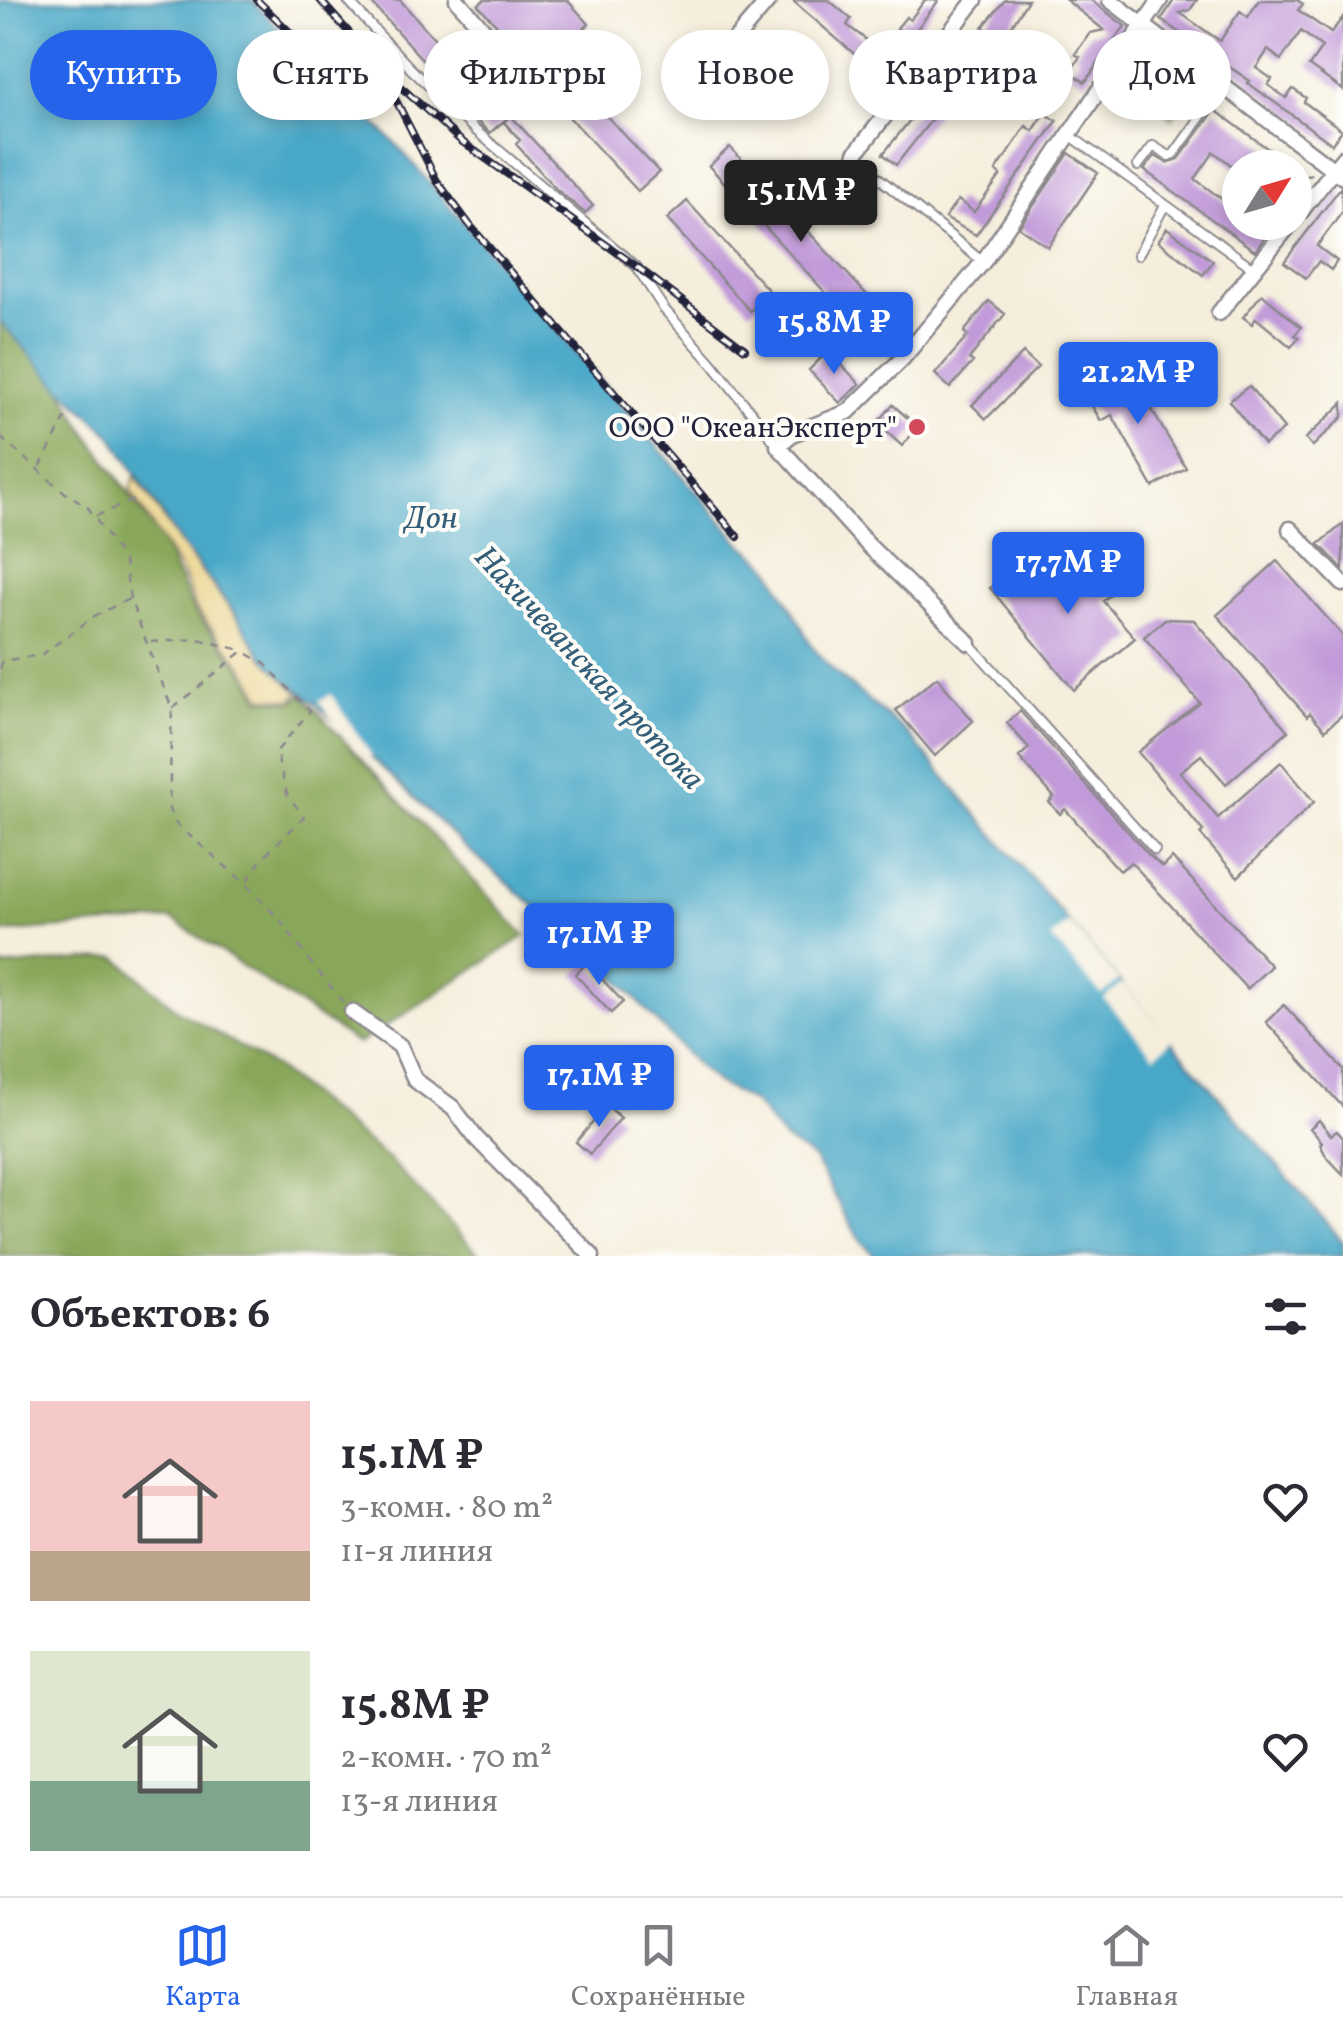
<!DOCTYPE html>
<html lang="ru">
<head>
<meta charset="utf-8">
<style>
  :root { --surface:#fff; --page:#f2f2f3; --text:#2b2b33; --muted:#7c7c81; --line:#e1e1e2; --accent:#2563eb }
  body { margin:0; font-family:Vollkorn,serif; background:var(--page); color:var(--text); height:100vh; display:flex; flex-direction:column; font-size:38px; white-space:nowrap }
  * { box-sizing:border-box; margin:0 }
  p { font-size:32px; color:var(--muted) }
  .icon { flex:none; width:55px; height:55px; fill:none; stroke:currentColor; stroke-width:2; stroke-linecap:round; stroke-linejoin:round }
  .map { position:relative; height:1256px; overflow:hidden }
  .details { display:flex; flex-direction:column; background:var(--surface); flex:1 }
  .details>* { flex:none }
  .banner { position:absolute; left:30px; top:30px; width:1285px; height:90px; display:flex; gap:20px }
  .needle { width:65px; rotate:53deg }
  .fabs { position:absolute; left:1222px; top:150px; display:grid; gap:20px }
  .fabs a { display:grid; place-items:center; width:90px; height:90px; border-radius:50%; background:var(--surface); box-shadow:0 5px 15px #0003; font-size:50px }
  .price { position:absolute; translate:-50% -85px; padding:0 22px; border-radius:10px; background:var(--accent); color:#fff; font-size:32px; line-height:65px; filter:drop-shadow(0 2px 5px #0008) }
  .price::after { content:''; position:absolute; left:50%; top:60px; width:30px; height:22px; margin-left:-15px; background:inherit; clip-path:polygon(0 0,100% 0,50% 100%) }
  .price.active { background:#222; color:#fff }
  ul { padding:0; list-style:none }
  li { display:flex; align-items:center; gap:30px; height:250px; padding:0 30px }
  li span { display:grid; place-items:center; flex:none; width:280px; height:200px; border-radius:0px; color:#555 }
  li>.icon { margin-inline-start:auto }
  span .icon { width:120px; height:120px; fill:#fffc; stroke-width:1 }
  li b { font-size:42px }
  h2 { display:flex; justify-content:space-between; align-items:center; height:120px; padding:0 30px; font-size:42px }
  .pill { padding:0 35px; border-radius:45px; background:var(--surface); box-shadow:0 5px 15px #0003; font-size:35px; line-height:90px }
  .pill.active { background:var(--accent); color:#fff }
  .menu { display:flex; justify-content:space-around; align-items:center; height:140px; border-top:2px solid var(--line); background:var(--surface); font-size:28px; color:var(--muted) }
  .menu a { display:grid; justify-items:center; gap:5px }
  .menu .active { color:var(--accent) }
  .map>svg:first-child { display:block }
</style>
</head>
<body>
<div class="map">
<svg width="1343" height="1256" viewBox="0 0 1343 1256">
  <rect width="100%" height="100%" fill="#fdfcf7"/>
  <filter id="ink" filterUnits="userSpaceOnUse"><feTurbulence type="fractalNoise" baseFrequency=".01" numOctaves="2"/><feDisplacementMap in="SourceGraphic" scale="20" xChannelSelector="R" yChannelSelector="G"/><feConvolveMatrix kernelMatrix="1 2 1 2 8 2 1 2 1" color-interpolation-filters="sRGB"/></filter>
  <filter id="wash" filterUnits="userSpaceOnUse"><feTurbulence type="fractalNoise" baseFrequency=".0048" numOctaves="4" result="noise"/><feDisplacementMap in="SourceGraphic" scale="40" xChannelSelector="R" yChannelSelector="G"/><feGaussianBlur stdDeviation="2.25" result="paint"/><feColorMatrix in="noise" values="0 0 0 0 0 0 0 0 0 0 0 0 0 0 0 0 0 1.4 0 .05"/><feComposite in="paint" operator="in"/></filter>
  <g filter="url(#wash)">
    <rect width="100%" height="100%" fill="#f5eedc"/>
    <!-- green -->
    <path fill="#acc165" stroke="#677250" stroke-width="2.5" d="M 1146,56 L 1192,90 L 1172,118 L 1126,84 Z"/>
    <!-- forest -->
    <path fill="#89a75a" stroke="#56644a" stroke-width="2.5" d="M 0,321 L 60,387 L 83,427 L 161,540 L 194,611 L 247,675 L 260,699 L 293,702 L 302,695 L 525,936 L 358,1044 L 172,919 L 0,933 Z
      M 116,957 L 176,1009 L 276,1068 L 387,1158 L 481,1256 L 0,1256 L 0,967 Z"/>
    <!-- sand -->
    <path fill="#eeda9e" stroke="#887e6c" stroke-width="2.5" d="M 135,476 L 179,541 L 280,675 L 299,693 L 292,700 L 262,697 L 248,673 L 196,609 L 183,575 L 130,490 Z"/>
    <!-- water -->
    <path fill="#48a8c7" stroke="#356581" stroke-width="2.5" d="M 0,0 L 251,0 L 396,144 L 740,542 L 769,566 L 813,648 L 837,674 L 906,732 L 1343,1242 L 1343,1256 L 875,1256 L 859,1239 L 814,1159 L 784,1139 L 754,1103 L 717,1083 L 698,1066 L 607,968 L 462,844 L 314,702 L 280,675 L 260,653 L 236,615 L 179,541 L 111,435 L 60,387 L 0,321 Z"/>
    <!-- pier -->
    <path fill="#f5eedc" d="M 331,694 L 372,756 L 368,759 L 343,736 L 319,701 Z
      M 1069,922 L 1119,980 L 1102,995 L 1051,938 Z
      M 1122,983 L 1172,1040 L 1154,1056 L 1104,999 Z"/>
    <g id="blocks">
      <!-- building -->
      <path fill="#c19ad9" d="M 369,0 L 400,0 L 506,119 L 490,133 L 482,126 Z
        M 484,0 L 567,0 L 589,24 L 563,48 L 573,59 L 550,81 L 478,5 Z
        M 792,0 L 829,0 L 851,19 L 847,25 L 887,56 L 875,72 Z
        M 925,0 L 939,0 L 910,38 L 897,28 L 906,17 L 910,20 Z
        M 1005,0 L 1028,0 L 1002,41 L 983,27 Z
        M 1066,0 L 1091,0 L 1125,26 L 1085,82 L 1070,72 L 1080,57 L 1075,54 L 1090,33 L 1104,30 Z
        M 1174,0 L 1197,0 L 1190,10 L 1180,13 L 1220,41 L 1240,11 L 1248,17 L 1259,0 L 1297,0 L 1303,4 L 1298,10 L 1331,33 L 1343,17 L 1343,90 L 1309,66 L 1322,47 L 1301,31 L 1281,60 L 1268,50 L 1256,68 L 1272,79 L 1268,85 L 1286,98 L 1293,89 L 1306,98 L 1304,102 L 1342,130 L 1332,144 L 1248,83 L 1250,81 L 1161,20 Z
        M 972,42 L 1007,70 L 999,81 L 976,63 L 896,165 L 883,154 Z
        M 1041,70 L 1055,79 L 1038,101 L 1027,93 Z
        M 577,84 L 659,172 L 638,191 L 556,103 Z
        M 1215,110 L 1275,154 L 1265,168 L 1235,168 L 1214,152 L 1195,179 L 1227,203 L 1240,185 L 1240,202 L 1235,209 L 1240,212 L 1240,222 L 1254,222 L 1268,233 L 1255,251 L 1144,170 L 1155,156 L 1167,163 L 1179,159 Z
        M 1045,113 L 1057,121 L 976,235 L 945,218 L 958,200 L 974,212 L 1001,175 L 996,171 L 1026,126 L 1033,131 Z
        M 511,116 L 593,206 L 585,213 L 557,190 L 516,144 L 520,140 L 504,122 Z
        M 730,147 L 892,322 L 871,342 L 709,166 Z
        M 1069,153 L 1098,173 L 1048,247 L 1019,227 Z
        M 1341,187 L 1343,211 L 1317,246 L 1337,261 L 1331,270 L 1319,261 L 1306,278 L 1284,262 Z
        M 687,201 L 771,293 L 750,311 L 667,219 Z
        M 1167,228 L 1213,261 L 1203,275 L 1158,241 Z
        M 1262,294 L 1301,327 L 1295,335 L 1299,338 L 1291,347 L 1256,318 L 1252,324 L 1243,317 Z
        M 989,301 L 1005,314 L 969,359 L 973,362 L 950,388 L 935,374 L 968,336 L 964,332 Z
        M 828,351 L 860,384 L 840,403 L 809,370 Z
        M 1023,353 L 1038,367 L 986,419 L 972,405 Z
        M 1129,371 L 1186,468 L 1153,487 L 1112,415 L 1101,421 L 1086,396 Z
        M 1249,386 L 1284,429 L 1264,445 L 1229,401 Z
        M 1343,403 L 1343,417 L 1313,446 L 1305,439 Z
        M 893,405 L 918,427 L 902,446 L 877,423 Z
        M 1343,524 L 1343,569 L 1319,544 Z
        M 1090,553 L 1121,584 L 1103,601 L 1135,638 L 1074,690 L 990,588 L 1020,561 L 1051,594 Z
        M 1277,561 L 1343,636 L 1343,714 L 1325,730 L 1310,713 L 1307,716 L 1217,615 Z
        M 1165,619 L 1194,620 L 1288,731 L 1226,784 L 1201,755 L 1180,772 L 1218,818 L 1281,762 L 1314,802 L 1238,877 L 1200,834 L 1203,831 L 1138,752 L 1200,703 L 1144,637 Z
        M 937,677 L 973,721 L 935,756 L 896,710 Z
        M 1020,711 L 1149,855 L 1162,867 L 1172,858 L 1271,966 L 1247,989 L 1131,862 L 1120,871 L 1065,809 L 1060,814 L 1049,802 L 1054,797 L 1019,757 L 1029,748 L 1007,723 Z
        M 587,963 L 623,1002 L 611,1013 L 575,974 Z
        M 1284,1005 L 1343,1069 L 1343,1107 L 1266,1022 Z
        M 607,1106 L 621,1118 L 590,1154 L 576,1142 Z
        M 1319,1120 L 1331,1135 L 1337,1131 L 1343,1138 L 1343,1174 L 1326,1156 L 1320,1144 L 1322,1142 L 1310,1128 Z"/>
    </g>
  </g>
  <g filter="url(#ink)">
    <use href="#blocks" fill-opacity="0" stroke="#8c888c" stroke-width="2.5"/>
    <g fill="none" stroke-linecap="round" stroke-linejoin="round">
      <!-- service casing -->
      <g stroke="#8c888c" stroke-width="12">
        <path id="service" d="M 347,0 L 411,69 L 474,129 L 636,266 L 664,309 L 712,363 L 778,446
          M 1071,136 L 1253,268
          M 856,153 L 875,175 L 983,262
          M 1138,166 L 1153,146 L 1169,156 L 1174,154 L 1223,86
          M 1138,255 L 1165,205
          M 969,643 L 1155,850"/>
      </g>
      <!-- minor casing -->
      <g stroke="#8c888c" stroke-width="19">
        <path id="minor" d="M 457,0 L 530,82
          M 1110,0 L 1343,177
          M 729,47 L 769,0
          M 856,153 L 975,0
          M 1295,219 L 1343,158
          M 1219,313 L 1292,222
          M 1290,529 L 1343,584
          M 969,643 L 868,545 L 778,446 L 792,434 L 848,412 L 902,359 L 983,262 L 1160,0
          M 352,1012 L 400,1046 L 415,1080 L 453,1108 L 476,1138 L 592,1256"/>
      </g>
      <!-- path -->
      <path stroke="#8c888c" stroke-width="2.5" stroke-dasharray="8 8" stroke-linecap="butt" d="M 1295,190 L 1306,175 L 1312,174
        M 0,437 L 64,492 L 87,506 L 124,561 L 130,599 L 172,709 L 169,810 L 177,825 L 245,883 L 281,921 L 308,959 L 345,1004
        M 40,467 L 66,417
        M 96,516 L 139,498
        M 151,642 L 198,639 L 241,650
        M 0,669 L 2,661 L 41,655 L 96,615 L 129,599
        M 173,708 L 243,651 L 265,664 L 310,711 L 276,752 L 287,794 L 304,817 L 262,858 L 247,881"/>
      <!-- service -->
      <use href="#service" stroke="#fff" stroke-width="8"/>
      <!-- minor -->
      <use href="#minor" stroke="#fff" stroke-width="14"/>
      <!-- rail casing -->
      <g stroke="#22223b" stroke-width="8">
        <path id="rail" d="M 257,0 L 366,106
          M 320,0 L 378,65 L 437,181 L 469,224 L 738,537
          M 392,79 L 461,141 L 636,266 L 745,349"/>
      </g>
      <!-- rail -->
      <use href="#rail" stroke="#fdfcf7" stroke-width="4" stroke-dasharray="11" stroke-linecap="butt"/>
    </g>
  </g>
  <!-- markers -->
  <circle fill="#d1495b" stroke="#fdfcf7" stroke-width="4" cx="917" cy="427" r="10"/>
  <g text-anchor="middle" stroke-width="8" stroke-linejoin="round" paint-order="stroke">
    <!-- poi labels -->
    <g font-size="30" fill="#22223b" stroke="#fdfcf7" text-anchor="end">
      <text x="897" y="437">ООО "ОкеанЭксперт"</text>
    </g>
    <!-- water labels -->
    <g font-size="32" font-style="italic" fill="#335e7a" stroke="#fdfcf7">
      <text x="431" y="528">Дон</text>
      <text transform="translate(590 667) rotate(47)" y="11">Нахичеванская протока</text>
    </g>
  </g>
</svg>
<div class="fabs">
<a><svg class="needle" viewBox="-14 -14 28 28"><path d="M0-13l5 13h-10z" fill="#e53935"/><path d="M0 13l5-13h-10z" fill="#7c7c81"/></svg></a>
</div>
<b class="price active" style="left:801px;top:245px">15.1M ₽</b>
<b class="price" style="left:834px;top:377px">15.8M ₽</b>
<b class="price" style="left:1138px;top:427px">21.2M ₽</b>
<b class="price" style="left:1068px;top:617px">17.7M ₽</b>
<b class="price" style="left:599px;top:988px">17.1M ₽</b>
<b class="price" style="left:599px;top:1130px">17.1M ₽</b>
<div class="banner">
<a class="pill active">Купить</a>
<a class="pill">Снять</a>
<a class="pill">Фильтры</a>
<a class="pill">Новое</a>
<a class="pill">Квартира</a>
<a class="pill">Дом</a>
</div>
</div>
<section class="details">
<h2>Объектов: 6<svg class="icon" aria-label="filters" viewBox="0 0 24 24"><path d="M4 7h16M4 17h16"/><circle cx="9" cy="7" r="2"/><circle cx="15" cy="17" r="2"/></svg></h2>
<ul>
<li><span style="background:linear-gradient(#f6c9c9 75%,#b9a48a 0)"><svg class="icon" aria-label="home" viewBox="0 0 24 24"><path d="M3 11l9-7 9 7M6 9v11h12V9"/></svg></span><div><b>15.1M ₽</b><p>3-комн. · 80 m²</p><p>11-я линия</p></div><svg class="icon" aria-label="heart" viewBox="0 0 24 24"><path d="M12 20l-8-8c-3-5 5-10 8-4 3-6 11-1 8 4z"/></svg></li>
<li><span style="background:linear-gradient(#dfe7d0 65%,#7fa58c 0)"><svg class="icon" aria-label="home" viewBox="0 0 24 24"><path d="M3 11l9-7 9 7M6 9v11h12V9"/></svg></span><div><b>15.8M ₽</b><p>2-комн. · 70 m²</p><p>13-я линия</p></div><svg class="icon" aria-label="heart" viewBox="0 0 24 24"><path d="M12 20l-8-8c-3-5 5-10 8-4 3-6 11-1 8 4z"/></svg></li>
</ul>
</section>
<nav class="menu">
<a class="active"><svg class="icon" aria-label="map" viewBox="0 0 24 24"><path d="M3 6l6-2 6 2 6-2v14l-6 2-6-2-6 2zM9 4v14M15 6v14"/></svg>Карта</a>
<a><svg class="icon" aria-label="saved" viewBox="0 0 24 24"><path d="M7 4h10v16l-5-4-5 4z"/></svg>Сохранённые</a>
<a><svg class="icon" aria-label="home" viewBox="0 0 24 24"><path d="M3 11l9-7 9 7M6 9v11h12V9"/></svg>Главная</a>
</nav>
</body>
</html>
